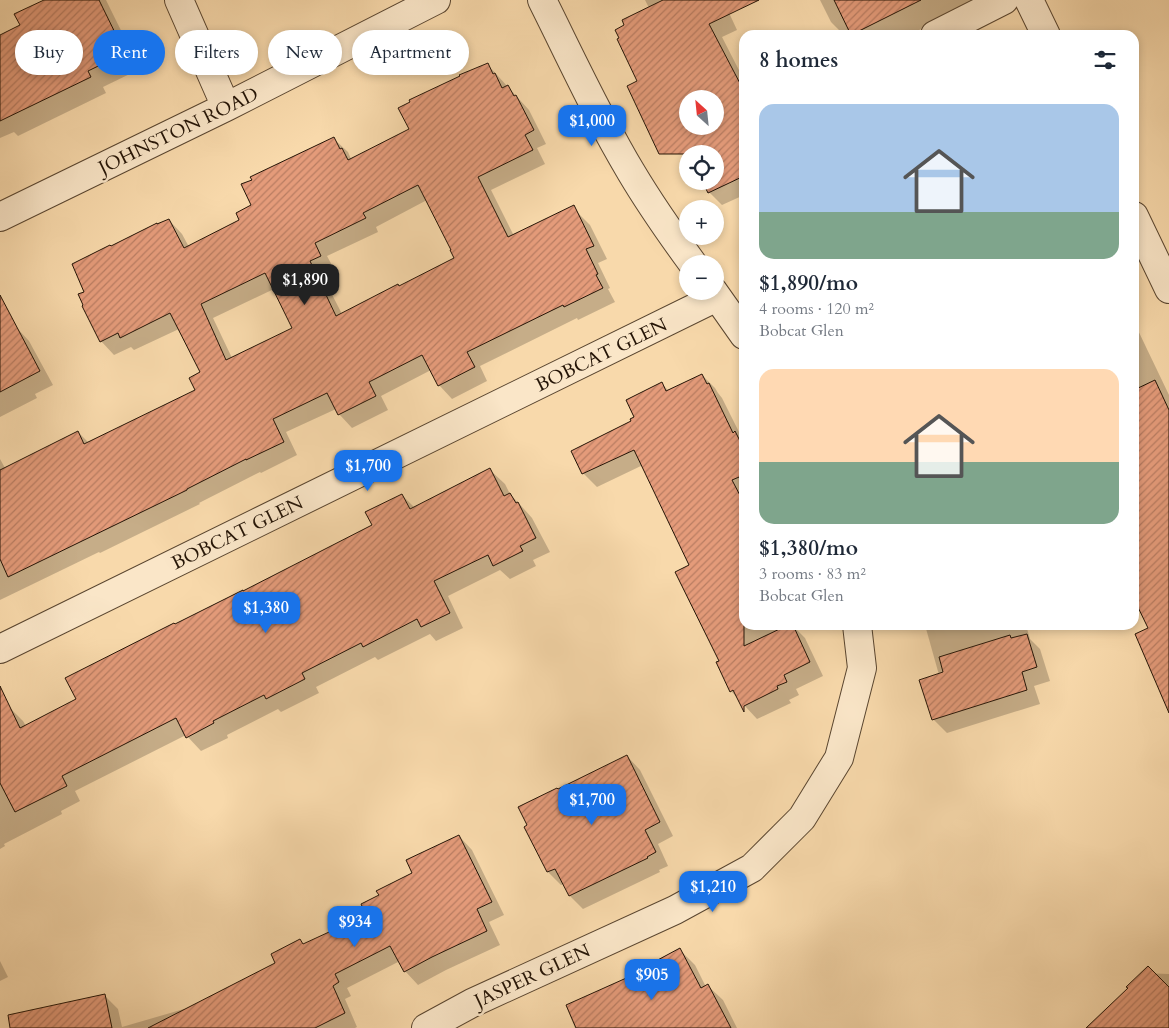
<!DOCTYPE html>
<html lang="en">
<head>
<meta charset="utf-8">
<style>
  :root { --surface:#fff; --page:#f2f2f3; --text:#1f2937; --muted:#747a83; --accent:#1a73e8 }
  body { margin:0; font-family:Cardo,serif; background:var(--page); color:var(--text); height:100vh; display:flex; flex-direction:column; font-size:19px; white-space:nowrap }
  * { box-sizing:border-box; margin:0 }
  p { font-size:16px; color:var(--muted) }
  .icon { flex:none; width:28px; height:28px; fill:none; stroke:currentColor; stroke-width:2; stroke-linecap:round; stroke-linejoin:round }
  .map { position:relative; flex:1; overflow:hidden }
  .panel { position:absolute; left:739px; top:30px; width:400px; height:600px; display:flex; flex-direction:column; background:var(--surface); border-radius:15px; box-shadow:0 2px 8px #0003 }
  .panel>* { flex:none }
  .hud { position:absolute; left:15px; top:30px; width:475px; height:45px; display:flex; gap:10px }
  .needle { width:32px; rotate:333deg }
  .controls { position:absolute; left:679px; top:90px; display:grid; gap:10px }
  .controls a { display:grid; place-items:center; width:45px; height:45px; border-radius:50%; background:var(--surface); box-shadow:0 2px 8px #0003; font-size:25px }
  .price { position:absolute; translate:-50% -42px; padding:0 11px; border-radius:10px; background:var(--accent); color:#fff; font-size:16px; line-height:32px; filter:drop-shadow(0 1px 2px #0008) }
  .price::after { content:''; position:absolute; left:50%; top:30px; width:15px; height:11px; margin-left:-8px; background:inherit; clip-path:polygon(0 0,100% 0,50% 100%) }
  .price.current { background:#222; color:#fff }
  ul { padding:0; list-style:none }
  li { display:grid; align-content:center; gap:10px; height:265px; padding:0 20px }
  li span { display:grid; place-items:center; height:155px; border-radius:15px; color:#555 }
  li>.icon { margin-inline-start:auto }
  span .icon { width:90px; height:90px; fill:#fffc; stroke-width:1 }
  li b { font-size:21px }
  h2 { display:flex; justify-content:space-between; align-items:center; height:60px; padding:0 20px; font-size:21px }
  .chip { padding:0 18px; border-radius:22px; background:var(--surface); box-shadow:0 2px 8px #0003; font-size:18px; line-height:45px }
  .chip.current { background:var(--accent); color:#fff }
  .map>svg:first-child { display:block }
</style>
</head>
<body>
<div class="map">
<svg width="1169" height="1028" viewBox="0 0 1169 1028">
  <defs>
    <pattern id="building-hatch" width="6" height="6" patternUnits="userSpaceOnUse" patternTransform="scale(1.25)"><rect width="6" height="6" fill="#e49b7a"/><path d="M-1 1l2-2M0 6l6-6M5 7l2-2" fill="none" stroke="#b97d62"/></pattern>
  </defs>
  <rect width="100%" height="100%" fill="#f8d9ab"/>
  <filter id="stains"><feTurbulence type="fractalNoise" baseFrequency=".004" numOctaves="4"/><feColorMatrix values="0 0 0 0 .2 0 0 0 0 .09 0 0 0 0 .02 0 0 0 .5 -.17"/></filter>
  <radialGradient id="worn" r=".72"><stop offset=".6" stop-color="#630" stop-opacity="0"/><stop offset="1" stop-color="#630" stop-opacity=".3"/></radialGradient>
  <!-- shadow -->
  <path fill="#0003" fill-rule="evenodd" d="M 54,0 L 106,0 L 140,69 L 103,87 L 106,93 L 18,136 L 14,132 L 0,138 L 0,36 L 21,26 Z
    M 645,0 L 722,0 L 724,2 L 737,30 L 722,37 L 744,80 L 744,195 L 722,205 L 709,192 L 706,186 L 701,181 L 715,181 L 715,154 L 639,81 L 649,8 ZM 688,99 L 715,99 L 715,126 L 688,126 Z
    M 820,0 L 980,0 L 909,35 L 844,35 L 831,22 Z
    M 488,65 L 529,110 L 546,144 L 537,148 L 545,164 L 491,190 L 514,236 L 576,211 L 590,225 L 607,259 L 598,263 L 610,288 L 608,289 L 615,302 L 578,320 L 577,318 L 480,366 L 487,381 L 452,399 L 439,385 L 431,370 L 381,396 L 388,410 L 352,428 L 339,414 L 336,409 L 286,432 L 297,455 L 261,473 L 260,472 L 199,503 L 200,504 L 100,553 L 99,552 L 0,600 L 0,459 L 5,468 L 78,432 L 89,443 L 196,391 L 202,373 L 179,329 L 134,350 L 131,347 L 114,355 L 101,341 L 86,292 L 169,220 L 182,234 L 189,247 L 241,220 L 252,206 L 334,139 L 348,152 L 351,159 L 411,129 ZM 427,200 L 452,250 L 455,259 L 399,287 L 342,314 L 322,275 L 334,269 L 327,256 L 378,232 L 376,227 ZM 274,289 L 293,329 L 232,358 L 213,318 Z
    M 0,310 L 29,341 L 53,385 L 35,394 L 37,398 L 0,417 Z
    M 1134,322 L 1169,395 L 1169,704 L 1150,629 L 1134,596 Z
    M 702,375 L 715,388 L 718,393 L 722,398 L 744,442 L 744,625 L 792,625 L 805,638 L 823,676 L 796,689 L 799,695 L 789,700 L 791,703 L 757,719 L 731,691 L 718,662 L 720,661 L 691,565 L 643,465 L 597,487 L 583,473 L 633,421 L 662,384 L 669,391 Z
    M 490,470 L 505,484 L 510,494 L 524,509 L 532,518 L 550,552 L 533,560 L 536,566 L 510,579 L 500,570 L 448,596 L 463,628 L 436,641 L 430,634 L 378,660 L 375,657 L 316,687 L 319,693 L 281,712 L 278,709 L 227,735 L 228,738 L 201,751 L 186,735 L 75,791 L 80,801 L 61,811 L 62,814 L 4,844 L 5,846 L 0,849 L 0,711 L 9,707 L 23,721 L 26,726 L 78,700 L 175,626 L 373,526 L 402,495 L 415,508 Z
    M 925,625 L 1026,625 L 1030,639 L 1040,649 L 1050,681 L 1034,686 L 1040,704 L 947,733 L 933,719 L 939,675 Z
    M 627,756 L 640,770 L 673,836 L 658,844 L 668,866 L 659,870 L 660,872 L 583,909 L 570,896 L 564,884 L 561,885 L 548,872 L 558,790 Z
    M 459,836 L 472,850 L 504,915 L 489,922 L 500,945 L 446,970 L 418,985 L 405,971 L 400,961 L 347,988 L 351,996 L 345,999 L 357,1027 L 355,1028 L 241,1028 L 277,964 L 304,945 L 368,915 L 380,896 L 414,874 Z
    M 680,950 L 695,965 L 706,987 L 708,986 L 723,1000 L 737,1028 L 575,1028 L 566,1006 L 644,972 Z
    M 0,961 L 8,977 L 0,981 Z
    M 1143,973 L 1169,974 L 1169,1028 L 1088,1028 L 1130,988 Z
    M 104,995 L 118,1009 L 122,1027 L 184,1009 L 211,1028 L 54,1028 Z"/>
  <!-- building -->
  <path fill="url(#building-hatch)" stroke="#251507" fill-rule="evenodd" d="M 44,0 L 99,0 L 125,53 L 88,71 L 91,77 L 0,121 L 0,35 L 20,25 L 14,14 Z
    M 663,0 L 759,0 L 709,24 L 744,91 L 744,176 L 708,193 L 702,181 L 715,181 L 715,154 L 688,154 L 688,156 L 686,154 L 659,154 L 627,86 L 637,81 L 617,39 L 619,38 L 615,30 L 624,25 L 622,20 ZM 688,99 L 715,99 L 715,126 L 688,126 Z
    M 834,0 L 921,0 L 851,35 Z
    M 488,63 L 493,74 L 495,73 L 502,88 L 508,85 L 514,96 L 516,95 L 534,130 L 525,135 L 533,150 L 478,177 L 508,237 L 574,205 L 594,246 L 586,249 L 598,274 L 596,275 L 603,288 L 564,307 L 563,305 L 467,352 L 475,367 L 438,386 L 422,355 L 369,382 L 376,396 L 338,415 L 327,393 L 273,419 L 284,442 L 246,460 L 246,459 L 187,489 L 187,490 L 8,577 L 0,559 L 0,470 L 78,431 L 84,444 L 195,390 L 189,378 L 200,372 L 170,313 L 120,338 L 118,333 L 100,342 L 82,306 L 83,305 L 78,294 L 84,292 L 72,264 L 110,245 L 111,246 L 157,223 L 157,224 L 169,219 L 184,248 L 239,220 L 236,213 L 251,205 L 241,184 L 252,180 L 250,177 L 334,137 L 340,149 L 342,148 L 348,160 L 409,129 L 398,108 L 410,102 L 409,100 L 460,76 L 459,75 ZM 418,185 L 451,250 L 450,250 L 454,258 L 399,286 L 398,284 L 336,316 L 310,261 L 321,256 L 315,243 L 366,218 L 363,213 ZM 265,273 L 292,328 L 226,360 L 201,304 Z
    M 0,295 L 40,371 L 0,392 Z
    M 702,374 L 707,384 L 709,383 L 733,433 L 735,431 L 744,449 L 744,475 L 732,480 L 744,503 L 744,646 L 788,625 L 793,625 L 810,662 L 784,675 L 787,682 L 777,686 L 778,689 L 744,706 L 744,712 L 733,690 L 730,692 L 716,662 L 719,661 L 675,572 L 689,565 L 634,450 L 582,474 L 571,451 L 631,421 L 630,419 L 634,417 L 626,400 L 662,382 L 666,391 Z
    M 1155,380 L 1169,410 L 1169,713 L 1135,634 L 1148,628 L 1134,599 L 1134,390 Z
    M 490,468 L 504,496 L 510,493 L 516,503 L 518,502 L 536,538 L 520,546 L 523,551 L 493,566 L 488,555 L 434,581 L 450,613 L 421,627 L 417,619 L 363,647 L 361,643 L 302,673 L 305,679 L 266,699 L 264,695 L 213,721 L 214,723 L 186,738 L 176,718 L 62,776 L 67,786 L 15,812 L 0,783 L 0,686 L 20,728 L 76,699 L 65,678 L 174,623 L 175,624 L 243,590 L 243,591 L 372,525 L 365,512 L 402,494 L 410,509 Z
    M 1027,634 L 1037,667 L 1022,672 L 1027,690 L 932,720 L 919,680 L 943,672 L 939,657 L 1010,635 L 1011,638 Z
    M 627,755 L 660,822 L 645,830 L 656,852 L 647,857 L 648,858 L 569,896 L 555,869 L 547,872 L 524,827 L 527,825 L 518,807 L 557,788 L 558,789 Z
    M 459,835 L 492,902 L 477,909 L 487,931 L 432,957 L 404,972 L 390,946 L 335,974 L 339,982 L 333,986 L 345,1013 L 315,1028 L 148,1028 L 275,963 L 271,954 L 300,939 L 303,944 L 366,915 L 361,904 L 379,895 L 376,891 L 412,873 L 406,860 Z
    M 680,948 L 701,988 L 708,984 L 731,1028 L 576,1028 L 566,1005 L 642,971 L 641,969 Z
    M 1148,966 L 1169,987 L 1169,1028 L 1086,1028 L 1128,988 L 1126,987 Z
    M 105,994 L 112,1028 L 10,1028 L 8,1015 Z"/>
  <g fill="none" stroke-linecap="round" stroke-linejoin="round">
    <!-- minor casing -->
    <g stroke="#5a4630" stroke-width="30">
      <path id="minor" d="M 179,0 L 226,107
        M 542,0 C 571,58 598,117 631,172 C 650,204 671,234 693,264
        M 1029,0 L 1046,35
        M 935,35 L 1004,0
        M 1134,216 L 1169,289
        M 0,217 L 226,107 L 436,0
        M 713,291 L 744,335
        M 0,649 L 717,297
        M 426,1028 L 472,1003 L 675,910 L 752,868 L 802,818 L 839,758 L 862,668 L 857,625"/>
    </g>
    <!-- minor -->
    <use href="#minor" stroke="#fae6c8" stroke-width="28"/>
  </g>
  <g text-anchor="middle" stroke-width="5" stroke-linejoin="round" paint-order="stroke">
    <!-- street labels -->
    <g font-size="19" fill="#251507" stroke="#fae6c8">
      <text transform="translate(178 130) rotate(-26)" y="7">JOHNSTON ROAD</text>
      <text transform="translate(601 354) rotate(-26)" y="7">BOBCAT GLEN</text>
      <text transform="translate(237 532) rotate(-26)" y="7">BOBCAT GLEN</text>
      <text transform="translate(532 975) rotate(-25)" y="7">JASPER GLEN</text>
    </g>
  </g>
  <rect width="100%" height="100%" filter="url(#stains)"/>
  <rect width="100%" height="100%" fill="url(#worn)"/>
</svg>
<div class="controls">
<a><svg class="needle" viewBox="-14 -14 28 28"><path d="M0-13l5 13h-10z" fill="#e53935"/><path d="M0 13l5-13h-10z" fill="#747a83"/></svg></a>
<a><svg class="icon" aria-label="locate" viewBox="0 0 24 24"><circle cx="12" cy="12" r="6"/><path d="M12 2v4M12 18v4M2 12h4M18 12h4"/></svg></a>
<a>+</a>
<a>−</a>
</div>
<b class="price" style="left:592px;top:147px">$1,000</b>
<b class="price current" style="left:305px;top:306px">$1,890</b>
<b class="price" style="left:368px;top:492px">$1,700</b>
<b class="price" style="left:266px;top:634px">$1,380</b>
<b class="price" style="left:592px;top:826px">$1,700</b>
<b class="price" style="left:713px;top:913px">$1,210</b>
<b class="price" style="left:355px;top:948px">$934</b>
<b class="price" style="left:652px;top:1001px">$905</b>
<div class="hud">
<a class="chip">Buy</a>
<a class="chip current">Rent</a>
<a class="chip">Filters</a>
<a class="chip">New</a>
<a class="chip">Apartment</a>
</div>
<section class="panel">
<h2>8 homes<svg class="icon" aria-label="filters" viewBox="0 0 24 24"><path d="M4 7h16M4 17h16"/><circle cx="9" cy="7" r="2"/><circle cx="15" cy="17" r="2"/></svg></h2>
<ul>
<li><span style="background:linear-gradient(#a9c7e8 70%,#7fa58c 0)"><svg class="icon" aria-label="home" viewBox="0 0 24 24"><path d="M3 11l9-7 9 7M6 9v11h12V9"/></svg></span><div><b>$1,890/mo</b><p>4 rooms · 120 m²</p><p>Bobcat Glen</p></div></li>
<li><span style="background:linear-gradient(#ffd9b3 60%,#7fa58c 0)"><svg class="icon" aria-label="home" viewBox="0 0 24 24"><path d="M3 11l9-7 9 7M6 9v11h12V9"/></svg></span><div><b>$1,380/mo</b><p>3 rooms · 83 m²</p><p>Bobcat Glen</p></div></li>
</ul>
</section>
</div>
</body>
</html>
